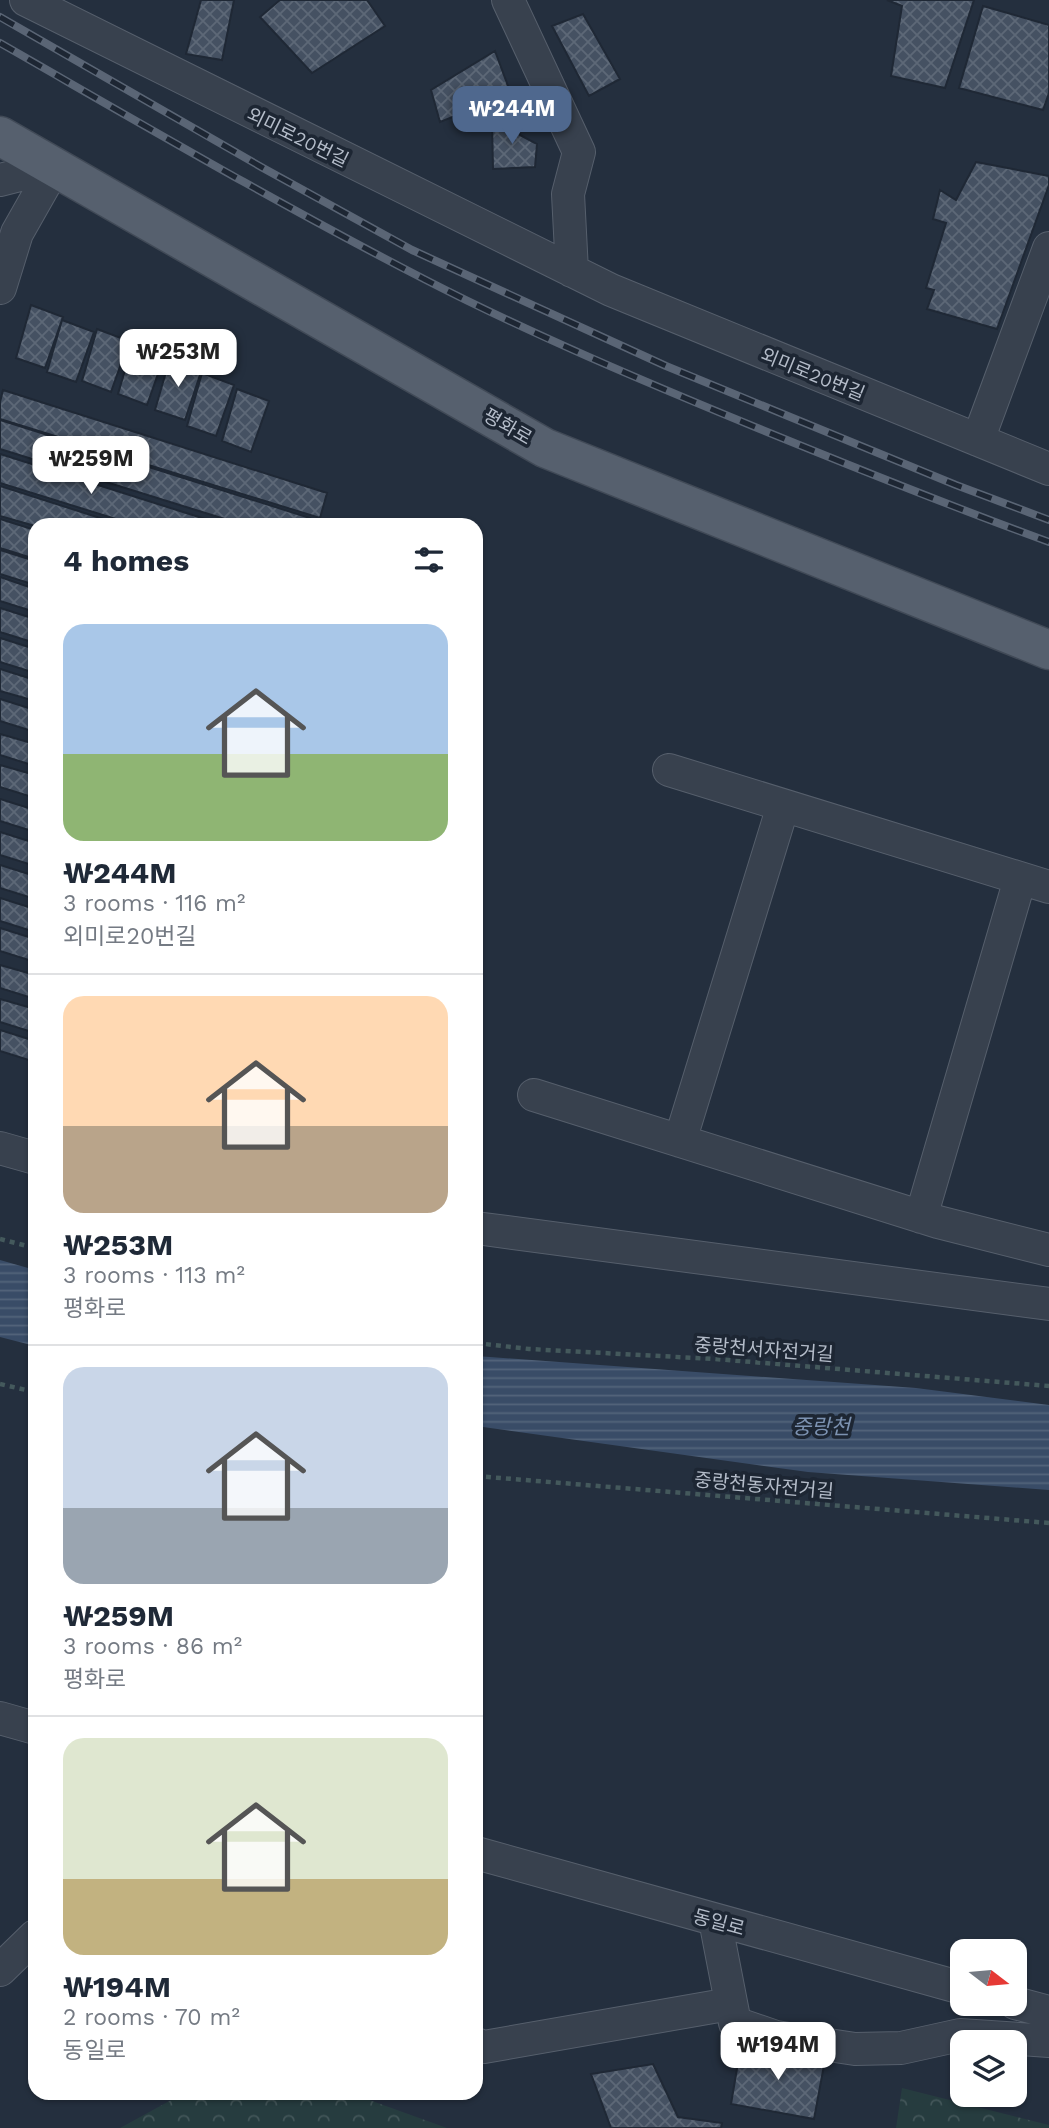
<!DOCTYPE html>
<html lang="en">
<head>
<meta charset="utf-8">
<style>
  :root { --surface:#fff; --page:#f2f2f3; --text:#1f2937; --muted:#747a83; --line:#e0e1e3; --accent:#4f688e }
  body { margin:0; font-family:"Work Sans","Noto Sans KR",sans-serif; background:var(--page); color:var(--text); height:100vh; display:flex; flex-direction:column; font-size:26px; white-space:nowrap }
  * { box-sizing:border-box; margin:0 }
  p { font-size:23px; color:var(--muted) }
  .icon { flex:none; width:38px; height:38px; fill:none; stroke:currentColor; stroke-width:2; stroke-linecap:round; stroke-linejoin:round }
  .map { position:relative; flex:1; overflow:hidden }
  .sheet { position:absolute; left:28px; top:518px; width:455px; height:1582px; display:flex; flex-direction:column; background:var(--surface); border-radius:21px; box-shadow:0 2px 5px #0004 }
  .sheet>* { flex:none }
  .needle { width:46px; rotate:106deg }
  .tools { position:absolute; left:950px; top:1939px; display:grid; gap:14px }
  .tools a { display:grid; place-items:center; width:77px; height:77px; border-radius:14px; background:var(--surface); box-shadow:0 2px 5px #0004; font-size:35px }
  .price { position:absolute; translate:-50% -60px; padding:0 16px; border-radius:14px; background:#fff; color:#222; font-size:23px; line-height:46px; filter:drop-shadow(0 2px 4px #0008) }
  .price::after { content:''; position:absolute; left:50%; top:42px; width:21px; height:16px; margin-left:-10px; background:inherit; clip-path:polygon(0 0,100% 0,50% 100%) }
  .price.active { background:var(--accent); color:#fff }
  ul { padding:0; list-style:none }
  li { display:grid; align-content:center; gap:14px; height:371px; padding:0 35px }
  li+li { border-top:2px solid var(--line) }
  li span { display:grid; place-items:center; height:217px; border-radius:21px; color:#555 }
  li>.icon { margin-inline-start:auto }
  span .icon { width:126px; height:126px; fill:#fffc; stroke-width:1 }
  li b { font-size:30px }
  h2 { display:flex; justify-content:space-between; align-items:center; height:84px; padding:0 35px; font-size:30px }
  .map>svg:first-child { display:block }
</style>
</head>
<body>
<div class="map">
<svg width="1049" height="2128" viewBox="0 0 1049 2128">
  <defs>
    <pattern id="forest-crowns" width="20" height="18" patternUnits="userSpaceOnUse" patternTransform="scale(1.75)"><rect width="20" height="18" fill="#263c3f"/><path d="M2 6a3 3 0 1 1 6 0M12 15a3 3 0 1 1 6 0" fill="none" stroke="#435659"/></pattern>
    <pattern id="water-rules" width="6" height="5" patternUnits="userSpaceOnUse" patternTransform="scale(1.75)"><rect width="6" height="5" fill="#394c67"/><path d="M0 2.5h6" fill="none" stroke="#53647b"/></pattern>
    <pattern id="building-cross-hatch" width="8" height="8" patternUnits="userSpaceOnUse" patternTransform="scale(1.75)"><rect width="8" height="8" fill="#455162"/><path d="M0 0l8 8M0 8l8-8" fill="none" stroke="#5d6877"/></pattern>
  </defs>
  <rect width="100%" height="100%" fill="#242f3e"/>
  <!-- forest -->
  <path fill="url(#forest-crowns)" d="M 902,2088 L 1049,2125 L 1049,2128 L 896,2128 Z
    M 184,2093 L 350,2093 L 447,2128 L 120,2128 Z"/>
  <!-- water -->
  <path fill="url(#water-rules)" d="M 0,1260 L 35,1270 L 35,1346 L 0,1337 Z
    M 476,1356 L 916,1388 L 1049,1405 L 1049,1490 L 808,1472 L 476,1426 Z"/>
  <!-- building -->
  <path fill="url(#building-cross-hatch)" stroke="#1f2835" stroke-width="2" d="M 201,0 L 234,0 L 222,60 L 186,54 Z
    M 280,0 L 367,0 L 385,26 L 312,73 L 260,17 Z
    M 887,0 L 974,0 L 945,88 L 891,76 L 902,6 Z
    M 983,6 L 1049,25 L 1049,93 L 1043,110 L 959,88 Z
    M 583,14 L 620,79 L 589,96 L 552,26 Z
    M 495,51 L 511,94 L 440,122 L 431,90 Z
    M 516,115 L 520,135 L 537,144 L 535,167 L 493,169 L 492,122 Z
    M 976,162 L 1049,176 L 1049,185 L 997,329 L 927,309 L 934,290 L 926,288 L 946,223 L 933,219 L 940,190 L 956,200 Z
    M 31,305 L 63,317 L 45,368 L 16,358 Z
    M 62,320 L 94,332 L 76,382 L 47,372 Z
    M 97,329 L 129,341 L 111,392 L 82,381 Z
    M 133,343 L 165,354 L 147,405 L 118,394 Z
    M 170,358 L 202,369 L 185,420 L 155,410 Z
    M 202,373 L 234,385 L 216,436 L 187,426 Z
    M 237,389 L 269,401 L 251,452 L 222,441 Z
    M 3,390 L 327,493 L 320,518 L 0,419 L 0,402 Z
    M 0,420 L 310,518 L 308,525 L 244,525 L 0,449 Z
    M 0,454 L 224,525 L 135,525 L 0,483 Z
    M 0,486 L 122,525 L 35,526 L 0,516 Z
    M 0,519 L 35,530 L 35,559 L 0,548 Z
    M 0,550 L 35,561 L 35,585 L 0,574 Z
    M 0,577 L 35,589 L 35,612 L 0,601 Z
    M 0,608 L 35,619 L 35,643 L 0,632 Z
    M 0,638 L 35,649 L 35,673 L 0,662 Z
    M 0,669 L 35,680 L 35,701 L 0,691 Z
    M 0,699 L 35,710 L 35,732 L 0,721 Z
    M 0,734 L 35,744 L 35,766 L 0,755 Z
    M 0,765 L 35,775 L 35,798 L 0,787 Z
    M 0,799 L 35,810 L 35,832 L 0,821 Z
    M 0,832 L 35,843 L 35,866 L 0,855 Z
    M 0,865 L 35,876 L 35,899 L 0,888 Z
    M 0,898 L 35,909 L 35,932 L 0,921 Z
    M 0,928 L 35,939 L 35,962 L 0,951 Z
    M 0,965 L 35,975 L 35,999 L 0,988 Z
    M 0,999 L 35,1009 L 35,1033 L 0,1022 Z
    M 0,1030 L 35,1041 L 35,1062 L 0,1051 Z
    M 741,2045 L 825,2060 L 814,2119 L 731,2104 Z
    M 653,2064 L 678,2117 L 722,2123 L 721,2128 L 611,2128 L 591,2074 Z"/>
  <g fill="none" stroke-linecap="round" stroke-linejoin="round">
    <!-- minor casing -->
    <g stroke="#565f6c" stroke-width="34">
      <path id="minor" d="M 26,0 L 611,290 L 1049,469
        M 508,0 L 579,152 L 568,194 L 572,271
        M 0,180 L 55,166
        M 0,288 L 17,233 L 55,166
        M 978,440 L 1049,248
        M 669,770 L 1049,887
        M 534,1095 L 938,1222 L 1049,1250
        M 680,1141 L 783,806
        M 0,1148 L 35,1158
        M 921,1217 L 1020,879
        M 476,1228 L 1049,1304
        M 0,1718 L 35,1728
        M 476,1853 L 962,1988
        M 715,1920 L 735,2023 L 776,2037 L 855,2049 L 901,2048 L 960,2035 L 1049,2041
        M 0,1970 L 35,1936
        M 1015,2003 L 1049,2012
        M 476,2044 L 484,2047 L 730,2004"/>
    </g>
    <!-- major casing -->
    <g stroke="#414a57" stroke-width="41">
      <path id="major" d="M 0,136 L 545,448 L 1049,650"/>
    </g>
    <!-- path -->
    <path stroke="#44595c" stroke-width="4.5" stroke-dasharray="5 5" stroke-linecap="butt" d="M 0,1239 L 35,1248
      M 476,1343 L 529,1349 L 715,1359 L 1049,1386
      M 0,1384 L 35,1392
      M 476,1476 L 1049,1523"/>
    <!-- minor -->
    <use href="#minor" stroke="#38414e" stroke-width="32"/>
    <!-- major -->
    <use href="#major" stroke="#56606e" stroke-width="38"/>
    <!-- rail casing -->
    <g stroke="#5a6575" stroke-width="8">
      <path id="rail" d="M 0,17 L 263,168 L 412,250 L 666,366 L 956,485 L 1049,520
        M 0,43 C 140,123 280,205 424,279 C 531,334 643,381 755,427 C 853,467 950,506 1049,542"/>
    </g>
    <!-- rail -->
    <use href="#rail" stroke="#1d2633" stroke-width="5" stroke-dasharray="16" stroke-linecap="butt"/>
  </g>
  <g text-anchor="middle" stroke-width="7" stroke-linejoin="round" paint-order="stroke">
    <!-- street labels -->
    <g font-size="19" fill="#b4bcc9" stroke="#1d2633">
      <text transform="translate(298 137) rotate(26)" y="7">외미로20번길</text>
      <text transform="translate(813 374) rotate(22)" y="7">외미로20번길</text>
      <text transform="translate(508 426) rotate(30)" y="7">평화로</text>
      <text transform="translate(764 1349) rotate(4)" y="7">중랑천서자전거길</text>
      <text transform="translate(764 1485) rotate(5)" y="7">중랑천동자전거길</text>
      <text transform="translate(719 1922) rotate(15)" y="7">동일로</text>
    </g>
    <!-- water labels -->
    <g font-size="21" font-style="italic" fill="#7c92b1" stroke="#1d2633">
      <text x="821" y="1434">중랑천</text>
    </g>
  </g>
</svg>
<div class="tools">
<a><svg class="needle" viewBox="-14 -14 28 28"><path d="M0-13l5 13h-10z" fill="#e53935"/><path d="M0 13l5-13h-10z" fill="#747a83"/></svg></a>
<a><svg class="icon" aria-label="layers" viewBox="0 0 24 24"><path d="M12 4l9 5-9 5-9-5zM3 14l9 5 9-5"/></svg></a>
</div>
<b class="price active" style="left:512px;top:146px">₩244M</b>
<b class="price" style="left:178px;top:389px">₩253M</b>
<b class="price" style="left:91px;top:496px">₩259M</b>
<b class="price" style="left:778px;top:2082px">₩194M</b>
<section class="sheet">
<h2>4 homes<svg class="icon" aria-label="filters" viewBox="0 0 24 24"><path d="M4 7h16M4 17h16"/><circle cx="9" cy="7" r="2"/><circle cx="15" cy="17" r="2"/></svg></h2>
<ul>
<li><span style="background:linear-gradient(#a9c7e8 60%,#8fb573 0)"><svg class="icon" aria-label="home" viewBox="0 0 24 24"><path d="M3 11l9-7 9 7M6 9v11h12V9"/></svg></span><div><b>₩244M</b><p>3 rooms · 116 m²</p><p>외미로20번길</p></div></li>
<li><span style="background:linear-gradient(#ffd9b3 60%,#b9a48a 0)"><svg class="icon" aria-label="home" viewBox="0 0 24 24"><path d="M3 11l9-7 9 7M6 9v11h12V9"/></svg></span><div><b>₩253M</b><p>3 rooms · 113 m²</p><p>평화로</p></div></li>
<li><span style="background:linear-gradient(#c9d6e8 65%,#9aa5b1 0)"><svg class="icon" aria-label="home" viewBox="0 0 24 24"><path d="M3 11l9-7 9 7M6 9v11h12V9"/></svg></span><div><b>₩259M</b><p>3 rooms · 86 m²</p><p>평화로</p></div></li>
<li><span style="background:linear-gradient(#dfe7d0 65%,#c2b280 0)"><svg class="icon" aria-label="home" viewBox="0 0 24 24"><path d="M3 11l9-7 9 7M6 9v11h12V9"/></svg></span><div><b>₩194M</b><p>2 rooms · 70 m²</p><p>동일로</p></div></li>
</ul>
</section>
</div>
</body>
</html>
